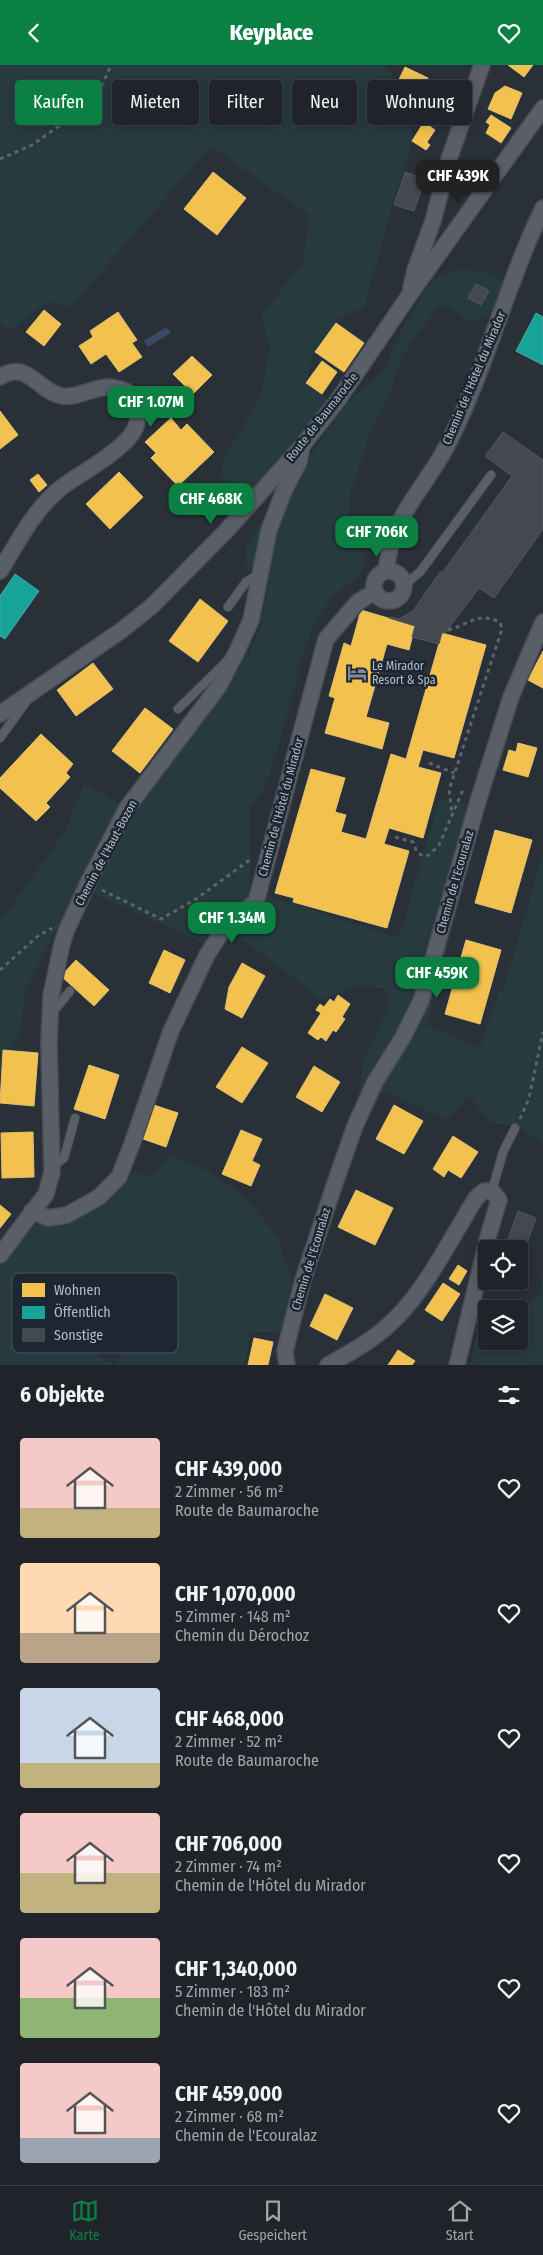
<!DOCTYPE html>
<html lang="de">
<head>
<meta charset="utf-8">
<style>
  :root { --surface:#20242a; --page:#2d3036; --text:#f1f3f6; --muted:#a2a4a8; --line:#3d4147; --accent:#0b8043 }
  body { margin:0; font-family:"Fira Sans Condensed",sans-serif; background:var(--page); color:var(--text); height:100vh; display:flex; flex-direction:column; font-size:19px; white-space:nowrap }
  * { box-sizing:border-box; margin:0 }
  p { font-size:16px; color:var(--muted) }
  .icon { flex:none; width:28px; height:28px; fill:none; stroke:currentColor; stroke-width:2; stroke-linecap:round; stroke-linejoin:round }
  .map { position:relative; height:1300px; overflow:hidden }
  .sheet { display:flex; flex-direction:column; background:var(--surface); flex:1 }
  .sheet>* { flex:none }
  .top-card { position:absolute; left:15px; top:15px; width:514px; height:45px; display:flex; gap:10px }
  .tools { position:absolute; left:478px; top:1175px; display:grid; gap:10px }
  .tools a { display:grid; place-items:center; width:50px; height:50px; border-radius:5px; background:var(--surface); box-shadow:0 2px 12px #0003,0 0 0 1px var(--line); font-size:25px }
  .price { position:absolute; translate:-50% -42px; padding:0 11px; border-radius:10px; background:var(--accent); color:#fff; font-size:16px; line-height:32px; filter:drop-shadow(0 1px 2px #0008) }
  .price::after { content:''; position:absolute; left:50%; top:30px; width:15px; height:11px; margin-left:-8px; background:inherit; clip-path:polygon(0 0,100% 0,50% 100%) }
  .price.active { background:#222; color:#fff }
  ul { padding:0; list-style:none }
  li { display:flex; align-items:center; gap:15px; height:125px; padding:0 20px }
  li span { display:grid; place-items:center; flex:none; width:140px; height:100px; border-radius:5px; color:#555 }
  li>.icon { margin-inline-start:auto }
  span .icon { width:60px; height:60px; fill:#fffc; stroke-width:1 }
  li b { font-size:21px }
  h2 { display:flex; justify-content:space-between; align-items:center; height:60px; padding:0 20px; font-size:21px }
  .chip { padding:0 18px; border-radius:5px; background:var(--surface); box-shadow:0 2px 12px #0003,0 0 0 1px var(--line); font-size:18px; line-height:45px }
  .chip.active { background:var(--accent); color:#fff }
  header { display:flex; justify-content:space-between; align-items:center; height:65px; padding:0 20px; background:var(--accent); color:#fff; font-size:22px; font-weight:800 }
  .dock { display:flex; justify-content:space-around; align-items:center; height:70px; border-top:1px solid var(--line); background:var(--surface); font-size:14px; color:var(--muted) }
  .dock a { display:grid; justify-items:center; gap:2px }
  .dock .active { color:var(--accent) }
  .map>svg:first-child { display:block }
</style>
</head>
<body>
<header><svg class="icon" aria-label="back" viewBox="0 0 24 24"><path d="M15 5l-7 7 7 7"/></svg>Keyplace<svg class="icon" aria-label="heart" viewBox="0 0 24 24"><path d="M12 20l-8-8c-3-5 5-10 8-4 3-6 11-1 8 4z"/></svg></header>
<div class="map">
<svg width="543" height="1300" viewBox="0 0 543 1300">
  <rect width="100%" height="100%" fill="#2a3038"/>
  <!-- green -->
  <path fill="#273a3e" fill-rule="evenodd" d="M 0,0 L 382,0 L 390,5 L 396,24 L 409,40 L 413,75 L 393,137 L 365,241 L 339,254 L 314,289 L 306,317 L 330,336 L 244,433 L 222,411 L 222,397 L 260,332 L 270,282 L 261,251 L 303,197 L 309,150 L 211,81 L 70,243 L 49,237 L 9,265 L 0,259 Z
    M 460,205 C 476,206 495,205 504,221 C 496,243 493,251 469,256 L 449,241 L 437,242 L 402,292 L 394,318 L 370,368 L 349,432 L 349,456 L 364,489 L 365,499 L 359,510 L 332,533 L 316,555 L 302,592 L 287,652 L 273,699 L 265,722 L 249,744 L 250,825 L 399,873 L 439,735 L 485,740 L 427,960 L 480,982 L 499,926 L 503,926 L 543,788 L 543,1078 L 516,1061 L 491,1058 L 469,1031 L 447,1055 L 387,1027 L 358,1039 L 363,998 L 389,940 L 385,924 L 360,920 L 318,936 L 309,925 L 230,865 L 202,878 L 91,827 L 63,850 L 25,928 L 20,969 L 0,1003 L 0,857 L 64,768 L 84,719 L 124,741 L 214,618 L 247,555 L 248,592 L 259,565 L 269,517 L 267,511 L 249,504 L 244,499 L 246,483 L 275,434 L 308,396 L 327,366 L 351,334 L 387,303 L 392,285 L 401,266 L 429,220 L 438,212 Z
    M 169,1090 L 209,1106 L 233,1123 L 254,1143 L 278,1172 L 292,1217 L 281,1267 L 250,1267 L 245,1300 L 0,1300 L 0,1184 L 5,1191 L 51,1145 C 77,1143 97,1127 115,1109 L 137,1108 L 151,1113 ZM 83,1206 L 148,1234 L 115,1300 L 66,1273 L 61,1236 Z
    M 543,1203 L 543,1300 L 470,1300 L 482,1242 L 523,1243 L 541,1228 ZM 486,1244 L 519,1244 L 519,1276 L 486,1276 Z"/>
  <!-- water -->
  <path fill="#384963" d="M 166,262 L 171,268 L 148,282 L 144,276 Z"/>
  <!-- homes -->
  <path fill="#f2c14e" stroke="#dfc073" d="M 508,0 L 533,0 L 524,12 Z
    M 405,2 L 428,13 L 418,36 L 394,25 Z
    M 505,21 L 522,28 L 511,54 L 488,44 L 495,28 Z
    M 491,50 L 511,63 L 501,78 L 486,68 L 490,60 L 486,57 Z
    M 424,57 L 435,65 L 427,77 L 430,80 L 426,85 L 412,76 Z
    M 213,107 L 246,133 L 217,170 L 184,144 Z
    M 44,245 L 61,259 L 44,281 L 26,267 Z
    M 118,247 L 137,275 L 132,278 L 142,292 L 119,307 L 106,289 L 91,299 L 79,281 L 93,272 L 90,266 Z
    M 336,258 L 364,278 L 344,307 L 315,287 Z
    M 192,291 L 212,310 L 193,329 L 173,309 Z
    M 322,296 L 337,307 L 322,329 L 306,318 Z
    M 0,346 L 18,370 L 0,384 Z
    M 171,353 L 181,365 L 187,359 L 214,387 L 178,421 L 151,393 L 156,388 L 145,377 Z
    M 119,407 L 143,432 L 110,464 L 86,439 Z
    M 38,409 L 47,420 L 39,427 L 30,415 Z
    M 200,534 L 228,556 L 198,597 L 169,576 Z
    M 361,545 L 415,561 L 409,585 L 387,579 L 366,652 L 389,658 L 382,684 L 325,668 L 335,633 L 329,631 L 344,578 L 351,581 Z
    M 442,568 L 486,580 L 454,693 L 423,685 L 418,702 L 441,708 L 423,773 L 389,763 L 384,779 L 409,786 L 387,863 L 293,837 L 294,833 L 275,828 L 311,704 L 345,713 L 335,747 L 346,750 L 341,767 L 366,774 L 391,689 L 406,694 Z
    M 543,586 L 543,623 L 528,615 Z
    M 93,598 L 113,624 L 76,651 L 57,625 Z
    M 145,643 L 173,664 L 140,708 L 112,686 Z
    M 41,669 L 73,699 L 66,708 L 70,712 L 46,738 L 50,742 L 36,756 L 0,723 L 0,713 Z
    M 518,678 L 537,683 L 528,712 L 503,705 L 509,685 L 516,687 Z
    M 495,765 L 532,775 L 511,848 L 475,838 Z
    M 466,875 L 501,885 L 480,959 L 445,949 Z
    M 164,885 L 185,895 L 170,928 L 149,918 Z
    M 76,895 L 109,925 L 94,941 L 61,911 Z
    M 242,898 L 265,911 L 242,953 L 225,944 L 229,922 Z
    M 338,930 L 350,939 L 342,952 L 345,954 L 336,967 L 333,965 L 326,976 L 321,972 L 318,975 L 308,968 L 321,948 L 316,945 L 320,939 L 324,942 L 330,934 L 334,937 Z
    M 242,982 L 268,998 L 242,1038 L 216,1022 Z
    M 3,985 L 38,988 L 34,1041 L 0,1038 Z
    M 89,1000 L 119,1010 L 105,1054 L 74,1044 Z
    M 314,1001 L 340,1017 L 322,1047 L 296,1032 Z
    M 154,1040 L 178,1048 L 166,1082 L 143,1074 Z
    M 394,1040 L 423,1056 L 404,1089 L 376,1074 Z
    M 241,1065 L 262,1074 L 252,1096 L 260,1100 L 251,1121 L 222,1109 Z
    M 33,1067 L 34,1112 L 2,1113 L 1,1068 Z
    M 453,1071 L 478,1087 L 461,1113 L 448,1105 L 444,1112 L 433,1104 Z
    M 356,1125 L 393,1143 L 375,1180 L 338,1162 Z
    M 0,1140 L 11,1149 L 0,1163 Z
    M 458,1200 L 467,1206 L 459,1220 L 449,1214 Z
    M 443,1218 L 460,1229 L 442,1256 L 425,1245 Z
    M 325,1229 L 353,1243 L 337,1275 L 310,1261 Z
    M 254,1273 L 273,1277 L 268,1300 L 248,1300 Z
    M 398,1285 L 415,1296 L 412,1300 L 388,1300 Z"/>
  <!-- public -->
  <path fill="#17a398" stroke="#46aaa7" d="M 536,248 L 543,252 L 543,300 L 516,286 Z
    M 15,509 L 39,526 L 5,574 L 0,571 L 0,531 Z"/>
  <!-- building -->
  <path fill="#444950" stroke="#52575f" d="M 405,107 L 425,114 L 414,146 L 394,140 Z
    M 476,219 L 489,226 L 481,240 L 468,233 Z
    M 503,367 L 543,395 L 543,464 L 494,533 L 479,523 L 445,568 L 442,568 L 439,579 L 412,572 L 415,561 L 389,553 L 391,552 L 399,554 L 413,546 L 440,507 L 443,507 L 512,411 L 485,391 Z
    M 518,1146 L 536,1153 L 523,1189 L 519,1187 L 519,1184 L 505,1183 Z"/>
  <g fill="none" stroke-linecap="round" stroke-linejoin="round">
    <!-- service casing -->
    <g stroke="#484c53" stroke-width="10">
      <path id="service" d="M 404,520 L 420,507 L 491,410
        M 228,542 L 246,517 L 259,509
        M 178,644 L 228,595
        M 0,673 L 26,637
        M 53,947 L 70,926
        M 52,1101 L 64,1093 L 75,1053
        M 492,1126 L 503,1087 L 515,1063"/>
    </g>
    <!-- minor casing -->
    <g stroke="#484c53" stroke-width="18">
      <path id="minor" d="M 411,223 L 415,205 L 433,156 L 449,94 L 482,0
        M 0,312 C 28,294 38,327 62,331 C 78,333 92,323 107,322 C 113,321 121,325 126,326 C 132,335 140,347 137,358 C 132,382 80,408 62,422 C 34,444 18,477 0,506
        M374 521a15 15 0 1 1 30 0a15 15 0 1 1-30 0Z
        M 386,506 C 392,447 426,424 450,375 C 487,300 507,218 543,143
        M 0,649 L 122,565 L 152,541 L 227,465 L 302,381 L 338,335 L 410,229 L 543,43
        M 32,1146 L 48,1153 L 67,1150 L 99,1132 L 119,1112 L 132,1079 L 171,966 L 207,890 L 226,860 L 256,837 L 326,574 L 358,537 L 374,527
        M 0,1190 L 46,1129 L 52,1107 L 49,978 L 51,931 L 62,879 L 67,864 L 88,818 L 127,743 L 219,621 L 237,586 L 251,555 L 269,465 L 284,426 L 299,397 L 302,381
        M 287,1300 L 285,1286 L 303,1215 L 334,1121 L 355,1061 L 375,1017 L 403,972 L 421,936 L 478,736 L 511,632 L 543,557
        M 328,1300 C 353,1286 377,1273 397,1252 C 427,1222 453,1170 476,1133 L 484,1126 L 492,1126 L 499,1135 L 488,1172 L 457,1300"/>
    </g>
    <!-- path -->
    <path stroke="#5d636a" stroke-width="3" stroke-dasharray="4 4" stroke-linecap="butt" d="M 0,94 L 32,80 L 96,35 L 111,0
      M 448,565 C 470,560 475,546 500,557 L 502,564 L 449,725 L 452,748
      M 429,698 L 454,708
      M 395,772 L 413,777 L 417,787 L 423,791 L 429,790 L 439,780 L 463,725
      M 102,825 L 161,854 L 196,834 L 251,794
      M 0,905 L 38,871 L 52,863
      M 520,1054 L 529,1033 L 543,967"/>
    <!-- service -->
    <use href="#service" stroke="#5a5e66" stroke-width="8"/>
    <!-- minor -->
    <use href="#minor" stroke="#5a5e66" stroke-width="15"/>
  </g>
  <!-- icons -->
  <defs>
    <g id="hotel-bare" transform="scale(1.5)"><path d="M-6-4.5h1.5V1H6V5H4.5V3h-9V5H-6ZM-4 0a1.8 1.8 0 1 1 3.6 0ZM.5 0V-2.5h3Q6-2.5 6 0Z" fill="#848b96" stroke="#1d2633" stroke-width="2.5" paint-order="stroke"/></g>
  </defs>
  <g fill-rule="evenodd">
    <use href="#hotel-bare" x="357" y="608"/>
  </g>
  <g text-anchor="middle" stroke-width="5" stroke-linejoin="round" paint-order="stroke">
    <!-- street labels -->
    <g font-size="12" fill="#b4bcc9" stroke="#1d2633">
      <text transform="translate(474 313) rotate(-67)" y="4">Chemin de l'Hôtel du Mirador</text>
      <text transform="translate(322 352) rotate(-52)" y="4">Route de Baumaroche</text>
      <text transform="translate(281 742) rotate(-75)" y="4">Chemin de l'Hôtel du Mirador</text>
      <text transform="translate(106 788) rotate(-62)" y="4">Chemin de l'Haut-Bozon</text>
      <text transform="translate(455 817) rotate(-74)" y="4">Chemin de l'Ecouralaz</text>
      <text transform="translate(311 1194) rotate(-73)" y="4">Chemin de l'Ecouralaz</text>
    </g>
    <!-- poi labels -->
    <g font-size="12" fill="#b4bcc9" stroke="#1d2633" text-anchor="start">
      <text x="372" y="605">Le Mirador<tspan x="372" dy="14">Resort &amp; Spa</tspan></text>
    </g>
  </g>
  <!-- legend -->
  <rect x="12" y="1208" width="166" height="80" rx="8" fill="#1d2633" stroke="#4a5360" stroke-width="1"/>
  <rect x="22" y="1218" width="23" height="14" fill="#f2c14e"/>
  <rect x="22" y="1241" width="23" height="13" fill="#17a398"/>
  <rect x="22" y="1263" width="23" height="14" fill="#444950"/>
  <g font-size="14" fill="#b4bcc9">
    <text x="54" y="1230">Wohnen</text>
    <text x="54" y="1252">Öffentlich</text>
    <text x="54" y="1275">Sonstige</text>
  </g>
</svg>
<div class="tools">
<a><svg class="icon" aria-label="locate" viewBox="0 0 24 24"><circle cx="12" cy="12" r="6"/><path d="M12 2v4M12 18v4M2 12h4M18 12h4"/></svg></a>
<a><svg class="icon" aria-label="layers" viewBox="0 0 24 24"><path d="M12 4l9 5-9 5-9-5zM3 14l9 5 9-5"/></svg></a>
</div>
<b class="price active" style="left:458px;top:137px">CHF 439K</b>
<b class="price" style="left:151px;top:363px">CHF 1.07M</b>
<b class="price" style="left:211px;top:460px">CHF 468K</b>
<b class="price" style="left:377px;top:493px">CHF 706K</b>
<b class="price" style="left:232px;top:879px">CHF 1.34M</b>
<b class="price" style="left:437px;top:934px">CHF 459K</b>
<div class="top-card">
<a class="chip active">Kaufen</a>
<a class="chip">Mieten</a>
<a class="chip">Filter</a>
<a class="chip">Neu</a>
<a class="chip">Wohnung</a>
</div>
</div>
<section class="sheet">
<h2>6 Objekte<svg class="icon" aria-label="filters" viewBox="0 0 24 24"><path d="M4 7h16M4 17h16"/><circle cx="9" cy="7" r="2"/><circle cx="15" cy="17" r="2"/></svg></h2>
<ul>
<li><span style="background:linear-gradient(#f6c9c9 70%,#c2b280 0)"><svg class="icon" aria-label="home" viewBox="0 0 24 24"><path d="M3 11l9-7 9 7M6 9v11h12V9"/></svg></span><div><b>CHF 439,000</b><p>2 Zimmer · 56 m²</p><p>Route de Baumaroche</p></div><svg class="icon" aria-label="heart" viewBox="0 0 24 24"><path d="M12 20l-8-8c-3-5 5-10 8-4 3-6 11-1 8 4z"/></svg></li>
<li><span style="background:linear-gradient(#ffd9b3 70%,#b9a48a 0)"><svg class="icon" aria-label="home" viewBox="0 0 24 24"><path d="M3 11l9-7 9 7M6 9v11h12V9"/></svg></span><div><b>CHF 1,070,000</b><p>5 Zimmer · 148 m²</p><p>Chemin du Dérochoz</p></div><svg class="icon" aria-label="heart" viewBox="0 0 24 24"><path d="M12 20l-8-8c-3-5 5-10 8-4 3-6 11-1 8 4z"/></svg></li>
<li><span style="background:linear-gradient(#c9d6e8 75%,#c2b280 0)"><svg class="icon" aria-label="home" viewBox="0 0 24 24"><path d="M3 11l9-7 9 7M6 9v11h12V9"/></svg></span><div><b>CHF 468,000</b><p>2 Zimmer · 52 m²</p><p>Route de Baumaroche</p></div><svg class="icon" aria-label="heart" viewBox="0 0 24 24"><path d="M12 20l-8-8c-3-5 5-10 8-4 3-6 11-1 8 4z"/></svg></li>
<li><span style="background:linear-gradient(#f6c9c9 60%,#c2b280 0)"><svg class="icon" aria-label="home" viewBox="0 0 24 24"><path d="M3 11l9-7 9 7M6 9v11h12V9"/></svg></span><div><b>CHF 706,000</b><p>2 Zimmer · 74 m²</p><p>Chemin de l'Hôtel du Mirador</p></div><svg class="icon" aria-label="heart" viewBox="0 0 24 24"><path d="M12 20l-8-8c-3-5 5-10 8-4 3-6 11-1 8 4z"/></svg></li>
<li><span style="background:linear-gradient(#f6c9c9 60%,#8fb573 0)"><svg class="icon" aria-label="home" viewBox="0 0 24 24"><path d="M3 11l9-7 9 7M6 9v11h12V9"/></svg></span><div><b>CHF 1,340,000</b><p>5 Zimmer · 183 m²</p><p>Chemin de l'Hôtel du Mirador</p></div><svg class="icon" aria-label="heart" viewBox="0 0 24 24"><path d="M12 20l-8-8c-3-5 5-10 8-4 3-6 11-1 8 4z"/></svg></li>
<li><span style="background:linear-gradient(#f6c9c9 75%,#9aa5b1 0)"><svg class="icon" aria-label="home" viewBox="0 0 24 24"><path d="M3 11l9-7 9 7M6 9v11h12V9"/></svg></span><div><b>CHF 459,000</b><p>2 Zimmer · 68 m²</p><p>Chemin de l'Ecouralaz</p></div><svg class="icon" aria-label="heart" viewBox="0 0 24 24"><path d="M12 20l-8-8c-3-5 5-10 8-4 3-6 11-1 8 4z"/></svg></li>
</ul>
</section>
<nav class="dock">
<a class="active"><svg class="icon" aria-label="map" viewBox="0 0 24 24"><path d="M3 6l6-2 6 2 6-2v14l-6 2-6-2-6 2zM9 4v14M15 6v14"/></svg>Karte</a>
<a><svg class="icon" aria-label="saved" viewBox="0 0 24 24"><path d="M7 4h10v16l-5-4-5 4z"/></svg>Gespeichert</a>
<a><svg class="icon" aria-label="home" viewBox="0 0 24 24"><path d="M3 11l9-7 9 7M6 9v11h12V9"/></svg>Start</a>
</nav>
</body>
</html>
